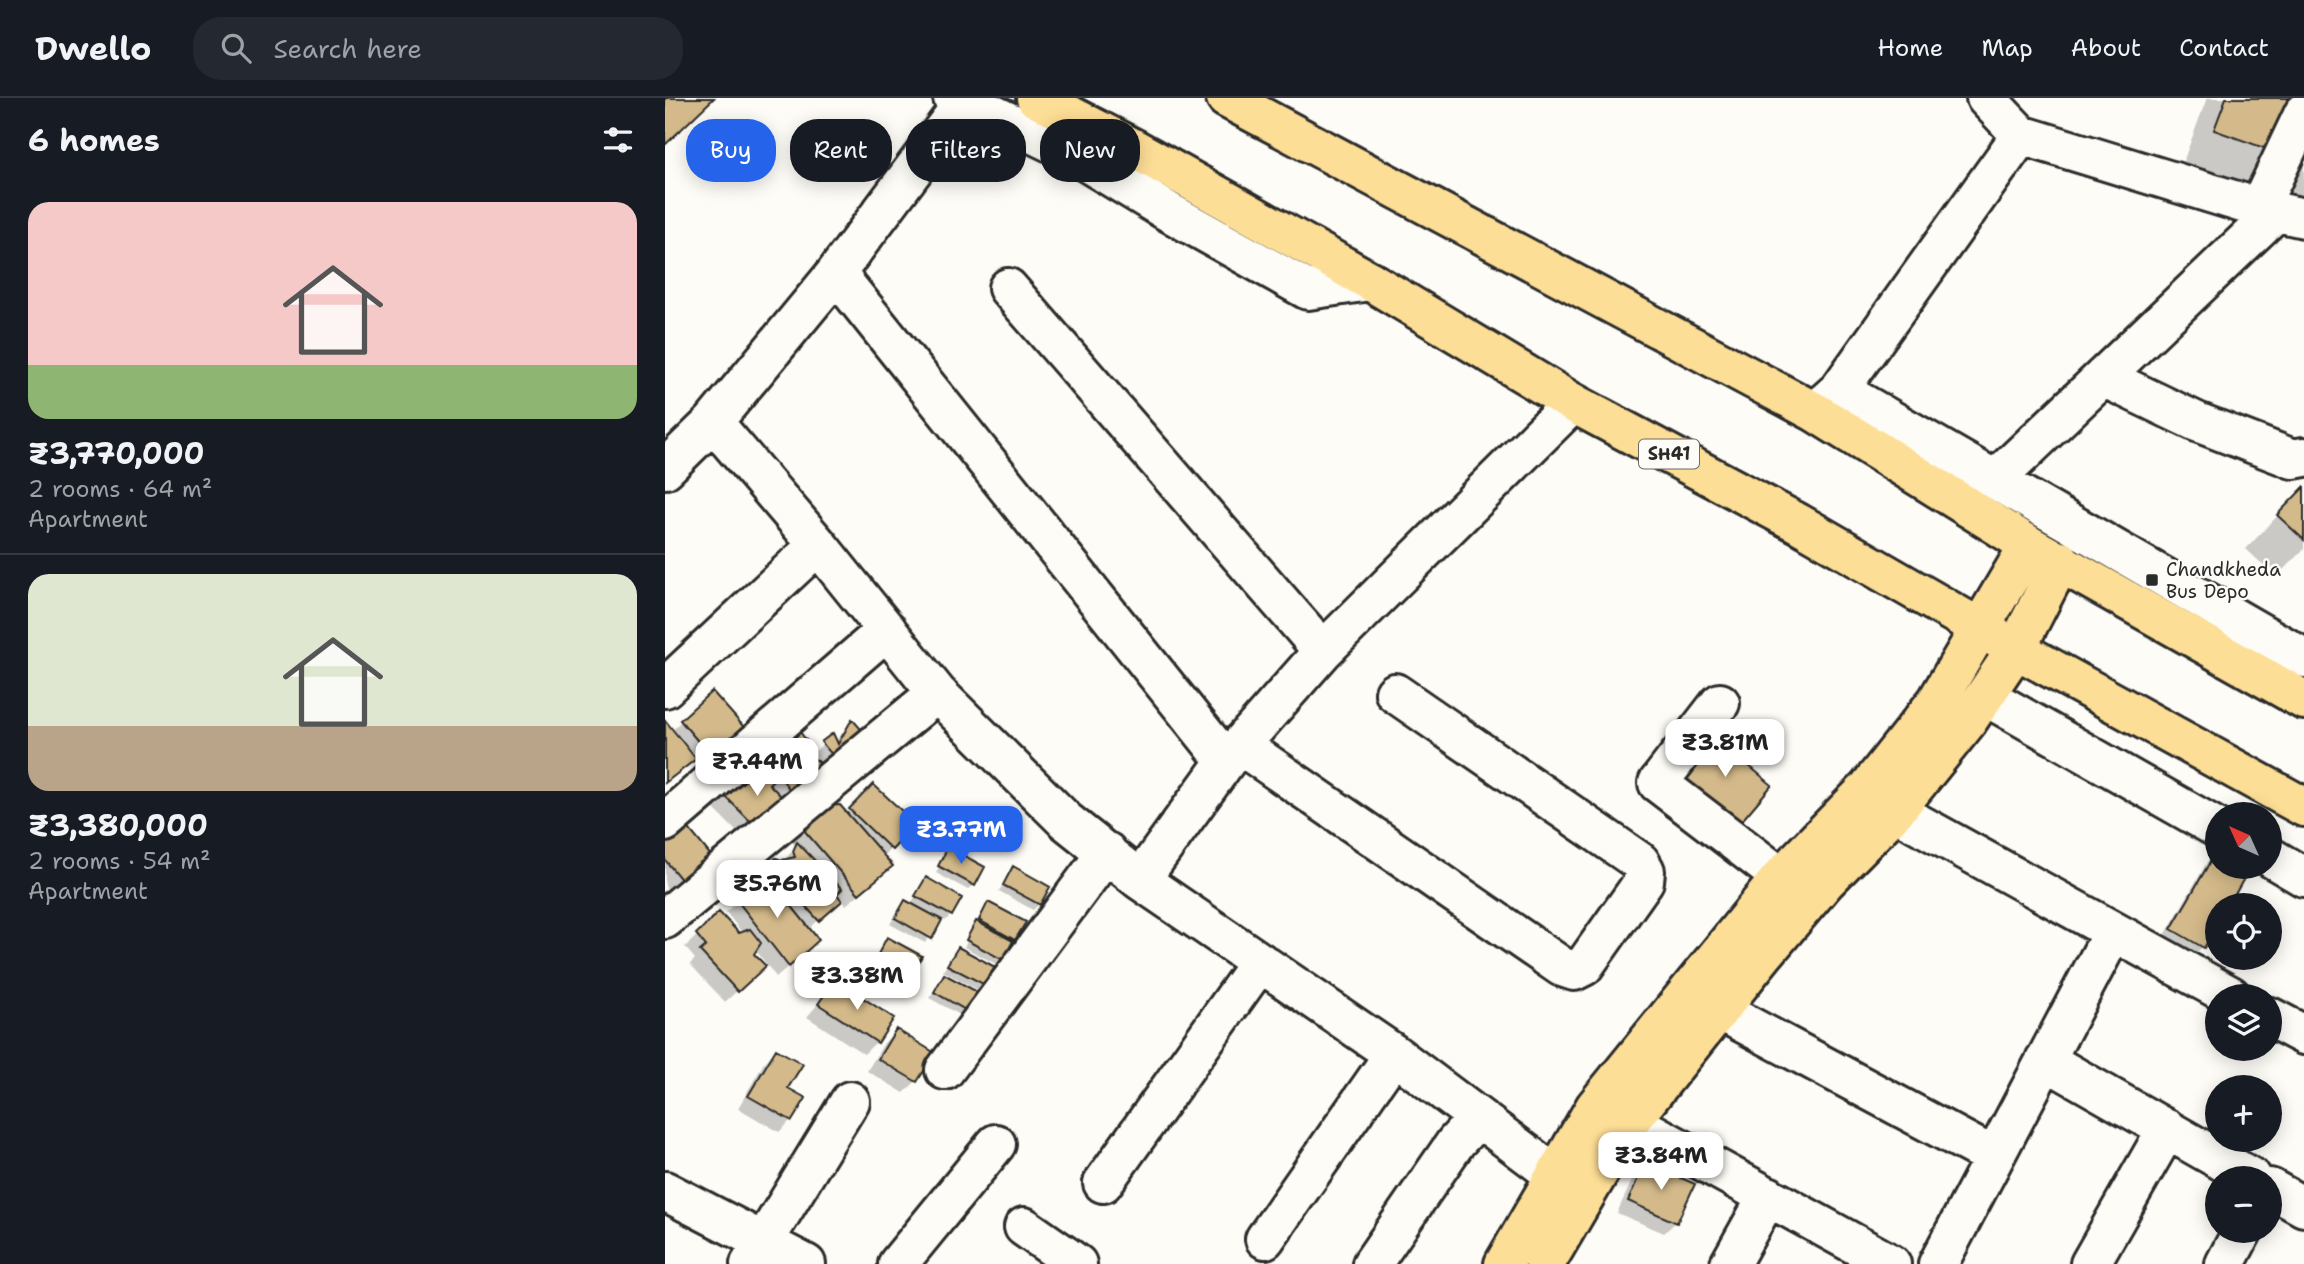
<!DOCTYPE html>
<html lang="en">
<head>
<meta charset="utf-8">
<style>
  :root { --surface:#171b24; --page:#242831; --text:#f1f3f6; --muted:#9ea1a6; --line:#363941; --accent:#2563eb }
  body { margin:0; font-family:"Shantell Sans",sans-serif; background:var(--page); color:var(--text); height:100vh; display:flex; flex-direction:column; font-size:26px; white-space:nowrap }
  * { box-sizing:border-box; margin:0 }
  p { font-size:23px; color:var(--muted) }
  .icon { flex:none; width:38px; height:38px; fill:none; stroke:currentColor; stroke-width:2; stroke-linecap:round; stroke-linejoin:round }
  .map { position:relative; flex:1; overflow:hidden }
  .sheet { display:flex; flex-direction:column; background:var(--surface); width:665px }
  .sheet>* { flex:none }
  .guide { position:absolute; left:21px; top:21px; width:665px; height:63px; display:flex; gap:14px }
  .needle { width:46px; rotate:315deg }
  .controls { position:absolute; left:1540px; top:704px; display:grid; gap:14px }
  .controls a { display:grid; place-items:center; width:77px; height:77px; border-radius:50%; background:var(--surface); box-shadow:0 4px 18px #0003; font-size:35px }
  .price { position:absolute; translate:-50% -60px; padding:0 16px; border-radius:14px; background:#fff; color:#222; font-size:23px; line-height:46px; filter:drop-shadow(0 2px 4px #0008) }
  .price::after { content:''; position:absolute; left:50%; top:42px; width:21px; height:16px; margin-left:-10px; background:inherit; clip-path:polygon(0 0,100% 0,50% 100%) }
  .price.current { background:var(--accent); color:#fff }
  ul { padding:0; list-style:none }
  li { display:grid; align-content:center; gap:14px; height:371px; padding:0 28px }
  li+li { border-top:2px solid var(--line) }
  li span { display:grid; place-items:center; height:217px; border-radius:21px; color:#555 }
  li>.icon { margin-inline-start:auto }
  span .icon { width:126px; height:126px; fill:#fffc; stroke-width:1 }
  li b { font-size:30px }
  h2 { display:flex; justify-content:space-between; align-items:center; height:84px; padding:0 28px; font-size:30px }
  .pill { padding:0 24px; border-radius:28px; background:var(--surface); box-shadow:0 4px 18px #0003; font-size:24px; line-height:63px }
  .pill.current { background:var(--accent); color:#fff }
  header { display:flex; align-items:center; gap:42px; box-sizing:border-box; height:98px; padding:0 35px; background:var(--surface); border-bottom:2px solid var(--line) }
  header strong { font-size:33px }
  nav { display:flex; gap:38px; margin-inline-start:auto; font-size:24px }
  .search { width:490px; height:63px; background:var(--page); display:flex; align-items:center; gap:18px; box-sizing:border-box; padding:0 24px; border-radius:28px; color:var(--muted); font-size:26px }
  main { display:flex; flex:1; min-height:0 }
  .map>svg:first-child { display:block }
</style>
</head>
<body>
<header>
<strong>Dwello</strong>
<div class="search"><svg class="icon" aria-label="search" viewBox="0 0 24 24"><circle cx="10" cy="10" r="6"/><path d="M15 15l6 6"/></svg>Search here</div>
<nav><a>Home</a><a>Map</a><a>About</a><a>Contact</a></nav>
</header>
<main>
<section class="sheet">
<h2>6 homes<svg class="icon" aria-label="filters" viewBox="0 0 24 24"><path d="M4 7h16M4 17h16"/><circle cx="9" cy="7" r="2"/><circle cx="15" cy="17" r="2"/></svg></h2>
<ul>
<li><span style="background:linear-gradient(#f6c9c9 75%,#8fb573 0)"><svg class="icon" aria-label="home" viewBox="0 0 24 24"><path d="M3 11l9-7 9 7M6 9v11h12V9"/></svg></span><div><b>₹3,770,000</b><p>2 rooms · 64 m²</p><p>Apartment</p></div></li>
<li><span style="background:linear-gradient(#dfe7d0 70%,#b9a48a 0)"><svg class="icon" aria-label="home" viewBox="0 0 24 24"><path d="M3 11l9-7 9 7M6 9v11h12V9"/></svg></span><div><b>₹3,380,000</b><p>2 rooms · 54 m²</p><p>Apartment</p></div></li>
</ul>
</section>
<div class="map">
<svg width="1639" height="1166" viewBox="0 0 1639 1166">
  <rect width="100%" height="100%" fill="#fdfcf7"/>
  <filter id="ink" filterUnits="userSpaceOnUse"><feTurbulence type="fractalNoise" baseFrequency=".0143" numOctaves="2"/><feDisplacementMap in="SourceGraphic" scale="14" xChannelSelector="R" yChannelSelector="G"/><feConvolveMatrix kernelMatrix="1 2 1 2 8 2 1 2 1" color-interpolation-filters="sRGB"/></filter>
  <g filter="url(#ink)">
    <!-- shadow -->
    <path fill="#0003" d="M 1542,0 L 1639,0 L 1612,54 L 1579,87 L 1518,64 Z
      M 1639,45 L 1639,115 L 1615,106 Z
      M 1639,390 L 1639,451 L 1611,479 L 1581,451 Z
      M 16,623 L 84,636 L 40,677 L 27,662 L 0,686 L 0,625 L 7,633 Z
      M 187,623 L 203,642 L 88,750 L 43,705 L 96,652 L 151,664 L 146,657 L 158,646 L 170,644 Z
      M 208,688 L 249,726 L 217,759 L 213,780 L 181,807 L 176,801 L 144,831 L 140,854 L 111,879 L 90,851 L 87,856 L 86,880 L 60,904 L 25,866 L 30,861 L 20,849 L 54,817 L 73,837 L 78,836 L 61,814 L 95,782 L 93,780 L 112,762 L 118,764 L 131,748 L 127,744 L 165,710 L 181,717 Z
      M 20,729 L 23,816 L 0,788 L 0,745 Z
      M 283,751 L 309,787 L 303,792 L 271,775 Z
      M 1552,752 L 1552,823 L 1537,849 L 1525,861 L 1496,844 L 1544,761 Z
      M 348,771 L 374,806 L 368,812 L 334,793 Z
      M 261,782 L 286,817 L 280,823 L 276,821 L 260,845 L 225,826 L 235,810 L 240,804 L 245,807 Z
      M 324,806 L 349,841 L 331,866 L 299,849 L 310,829 L 307,829 Z
      M 222,841 L 241,883 L 236,888 L 226,883 L 226,873 L 208,864 Z
      M 293,851 L 327,869 L 313,892 L 278,873 Z
      M 279,878 L 313,897 L 299,919 L 264,900 Z
      M 174,887 L 226,921 L 211,944 L 199,956 L 142,919 L 162,895 L 164,897 Z
      M 231,933 L 251,983 L 239,995 L 202,973 L 219,945 Z
      M 111,953 L 121,991 L 138,1001 L 126,1022 L 114,1034 L 73,1010 L 99,965 Z
      M 981,1066 L 1011,1124 L 999,1135 L 952,1115 L 969,1078 Z"/>
    <!-- building -->
    <path fill="#d4ba8a" stroke="#2b2b2b" stroke-width="2" d="M 0,0 L 49,0 L 0,47 Z
      M 1561,0 L 1634,0 L 1613,55 L 1549,32 Z
      M 1639,389 L 1639,442 L 1612,417 Z
      M 47,593 L 86,637 L 53,667 L 15,622 Z
      M 187,621 L 203,639 L 192,685 L 156,644 L 168,635 L 173,646 Z
      M 0,622 L 31,661 L 0,685 Z
      M 129,626 L 144,646 L 140,659 L 152,662 L 169,681 L 124,691 L 95,650 Z
      M 1046,636 L 1107,687 L 1074,726 L 1013,676 Z
      M 86,660 L 108,682 L 104,686 L 129,711 L 101,739 L 54,692 Z
      M 208,686 L 251,726 L 227,752 L 184,711 Z
      M 175,707 L 228,768 L 194,796 L 138,731 L 165,708 Z
      M 20,726 L 65,781 L 36,806 L 0,762 L 0,743 Z
      M 132,744 L 177,791 L 172,796 L 177,803 L 154,823 L 103,767 L 111,760 L 117,762 L 130,759 L 128,753 Z
      M 283,749 L 320,769 L 310,788 L 273,768 Z
      M 1552,752 L 1552,768 L 1586,768 L 1564,807 L 1552,807 L 1552,827 L 1539,850 L 1506,831 Z
      M 348,768 L 385,789 L 375,807 L 338,787 Z
      M 100,775 L 154,842 L 124,869 L 71,801 Z
      M 261,779 L 297,800 L 287,818 L 250,798 Z
      M 240,802 L 277,822 L 267,841 L 230,820 Z
      M 323,804 L 361,824 L 350,842 L 314,822 Z
      M 54,814 L 74,835 L 85,831 L 96,845 L 89,856 L 101,868 L 73,894 L 35,853 L 41,848 L 31,836 Z
      M 311,823 L 348,843 L 338,862 L 301,842 Z
      M 222,839 L 257,858 L 243,884 L 230,877 L 230,868 L 212,858 Z
      M 293,849 L 330,869 L 320,887 L 282,867 Z
      M 279,876 L 316,896 L 306,915 L 269,894 Z
      M 174,885 L 194,890 L 192,896 L 229,920 L 213,945 L 153,906 L 162,893 L 167,897 Z
      M 231,931 L 270,955 L 252,984 L 213,961 Z
      M 111,951 L 138,966 L 123,990 L 141,1000 L 127,1023 L 83,998 Z
      M 980,1064 L 1030,1086 L 1012,1125 L 963,1103 Z"/>
    <g fill="none" stroke-linecap="round" stroke-linejoin="round">
      <!-- minor casing -->
      <g stroke="#2b2b2b" stroke-width="44">
        <path id="minor" d="M 288,0 L 300,3 L 402,52 L 502,113 L 643,192 L 705,183
          M 1321,0 L 1356,37 L 1594,110 L 1639,120
          M 1594,110 L 1639,15
          M 171,175 L 561,663 L 475,782
          M 343,190 L 658,553
          M 1438,279 L 1532,324 L 1628,361 L 1639,359
          M 1174,292 L 1639,560
          M 1156,308 L 1174,292 L 1356,37
          M 48,324 L 153,447 L 272,595 L 401,723 L 475,782 L 729,956 L 890,1077 L 919,1094
          M 0,371 L 48,324 L 171,175 L 302,0
          M 1329,383 L 1610,115
          M 0,590 L 153,447
          M 1320,598 L 1552,730
          M 1055,605 L 993,685 L 1116,779
          M 575,647 L 897,869 L 909,873 L 919,868 L 979,783 L 980,773 L 975,764 L 730,595
          M 561,663 L 658,553 L 908,305
          M 1230,713 L 1566,898
          M 0,724 L 222,532
          M 1605,759 L 1639,779
          M 0,821 L 272,595
          M 1054,912 L 1329,1059
          M 1605,919 L 1639,937
          M 1380,962 L 1587,1080
          M 280,972 L 442,754
          M 965,1023 L 1226,1166
          M 438,1085 L 595,864
          M 1605,1090 L 1639,1109
          M 0,1093 L 141,1166
          M 359,1129 L 412,1166
          M 600,1141 L 729,956
          M 85,1166 L 185,1003
          M 233,1166 L 331,1046
          M 707,1166 L 791,1044 L 813,1020
          M 1065,1166 L 1103,1098
          M 1273,1166 L 1448,834
          M 1425,1166 L 1502,1031
          M 1560,1166 L 1578,1132"/>
      </g>
      <!-- major casing -->
      <g stroke="#2b2b2b" stroke-width="44">
        <path id="major" d="M 371,0 L 468,50 L 705,183 L 908,305 L 1133,425 L 1351,551 L 1639,709
          M 561,0 L 1150,314 L 1364,447 L 1639,602
          M 839,1166 L 930,1009 L 1116,779 L 1203,690 L 1272,603 L 1364,447
          M 880,1166 L 960,1030 L 1099,856 L 1160,784 L 1230,713 L 1302,624 L 1351,551 L 1396,463"/>
      </g>
      <!-- minor -->
      <use href="#minor" stroke="#fdfcf7" stroke-width="38"/>
      <!-- major -->
      <use href="#major" stroke="#fdde96" stroke-width="38"/>
    </g>
  </g>
  <!-- markers -->
  <rect fill="#2b2b2b" stroke="#fdfcf7" stroke-width="2.5" x="1480" y="475" width="14" height="14" rx="3.5"/>
  <g text-anchor="middle" stroke-width="5" stroke-linejoin="round" paint-order="stroke">
    <!-- shield labels -->
    <rect fill="#fdfcf7" stroke="#6a6a68" stroke-width="2" x="974" y="341.5" width="60" height="29" rx="5"/>
    <g font-size="18" font-weight="bold" fill="#2b2b2b">
      <text x="1004" y="362">SH41</text>
    </g>
    <!-- poi labels -->
    <g font-size="19" fill="#2b2b2b" stroke="#fdfcf7" text-anchor="start">
      <text x="1501" y="478">Chandkheda<tspan x="1501" dy="22">Bus Depo</tspan></text>
    </g>
  </g>
</svg>
<div class="controls">
<a><svg class="needle" viewBox="-14 -14 28 28"><path d="M0-13l5 13h-10z" fill="#e53935"/><path d="M0 13l5-13h-10z" fill="#9ea1a6"/></svg></a>
<a><svg class="icon" aria-label="locate" viewBox="0 0 24 24"><circle cx="12" cy="12" r="6"/><path d="M12 2v4M12 18v4M2 12h4M18 12h4"/></svg></a>
<a><svg class="icon" aria-label="layers" viewBox="0 0 24 24"><path d="M12 4l9 5-9 5-9-5zM3 14l9 5 9-5"/></svg></a>
<a>+</a>
<a>−</a>
</div>
<b class="price" style="left:1060px;top:681px">₹3.81M</b>
<b class="price" style="left:92px;top:700px">₹7.44M</b>
<b class="price current" style="left:296px;top:768px">₹3.77M</b>
<b class="price" style="left:112px;top:822px">₹5.76M</b>
<b class="price" style="left:192px;top:914px">₹3.38M</b>
<b class="price" style="left:996px;top:1094px">₹3.84M</b>
<div class="guide">
<a class="pill current">Buy</a>
<a class="pill">Rent</a>
<a class="pill">Filters</a>
<a class="pill">New</a>
</div>
</div>
</main>
</body>
</html>
